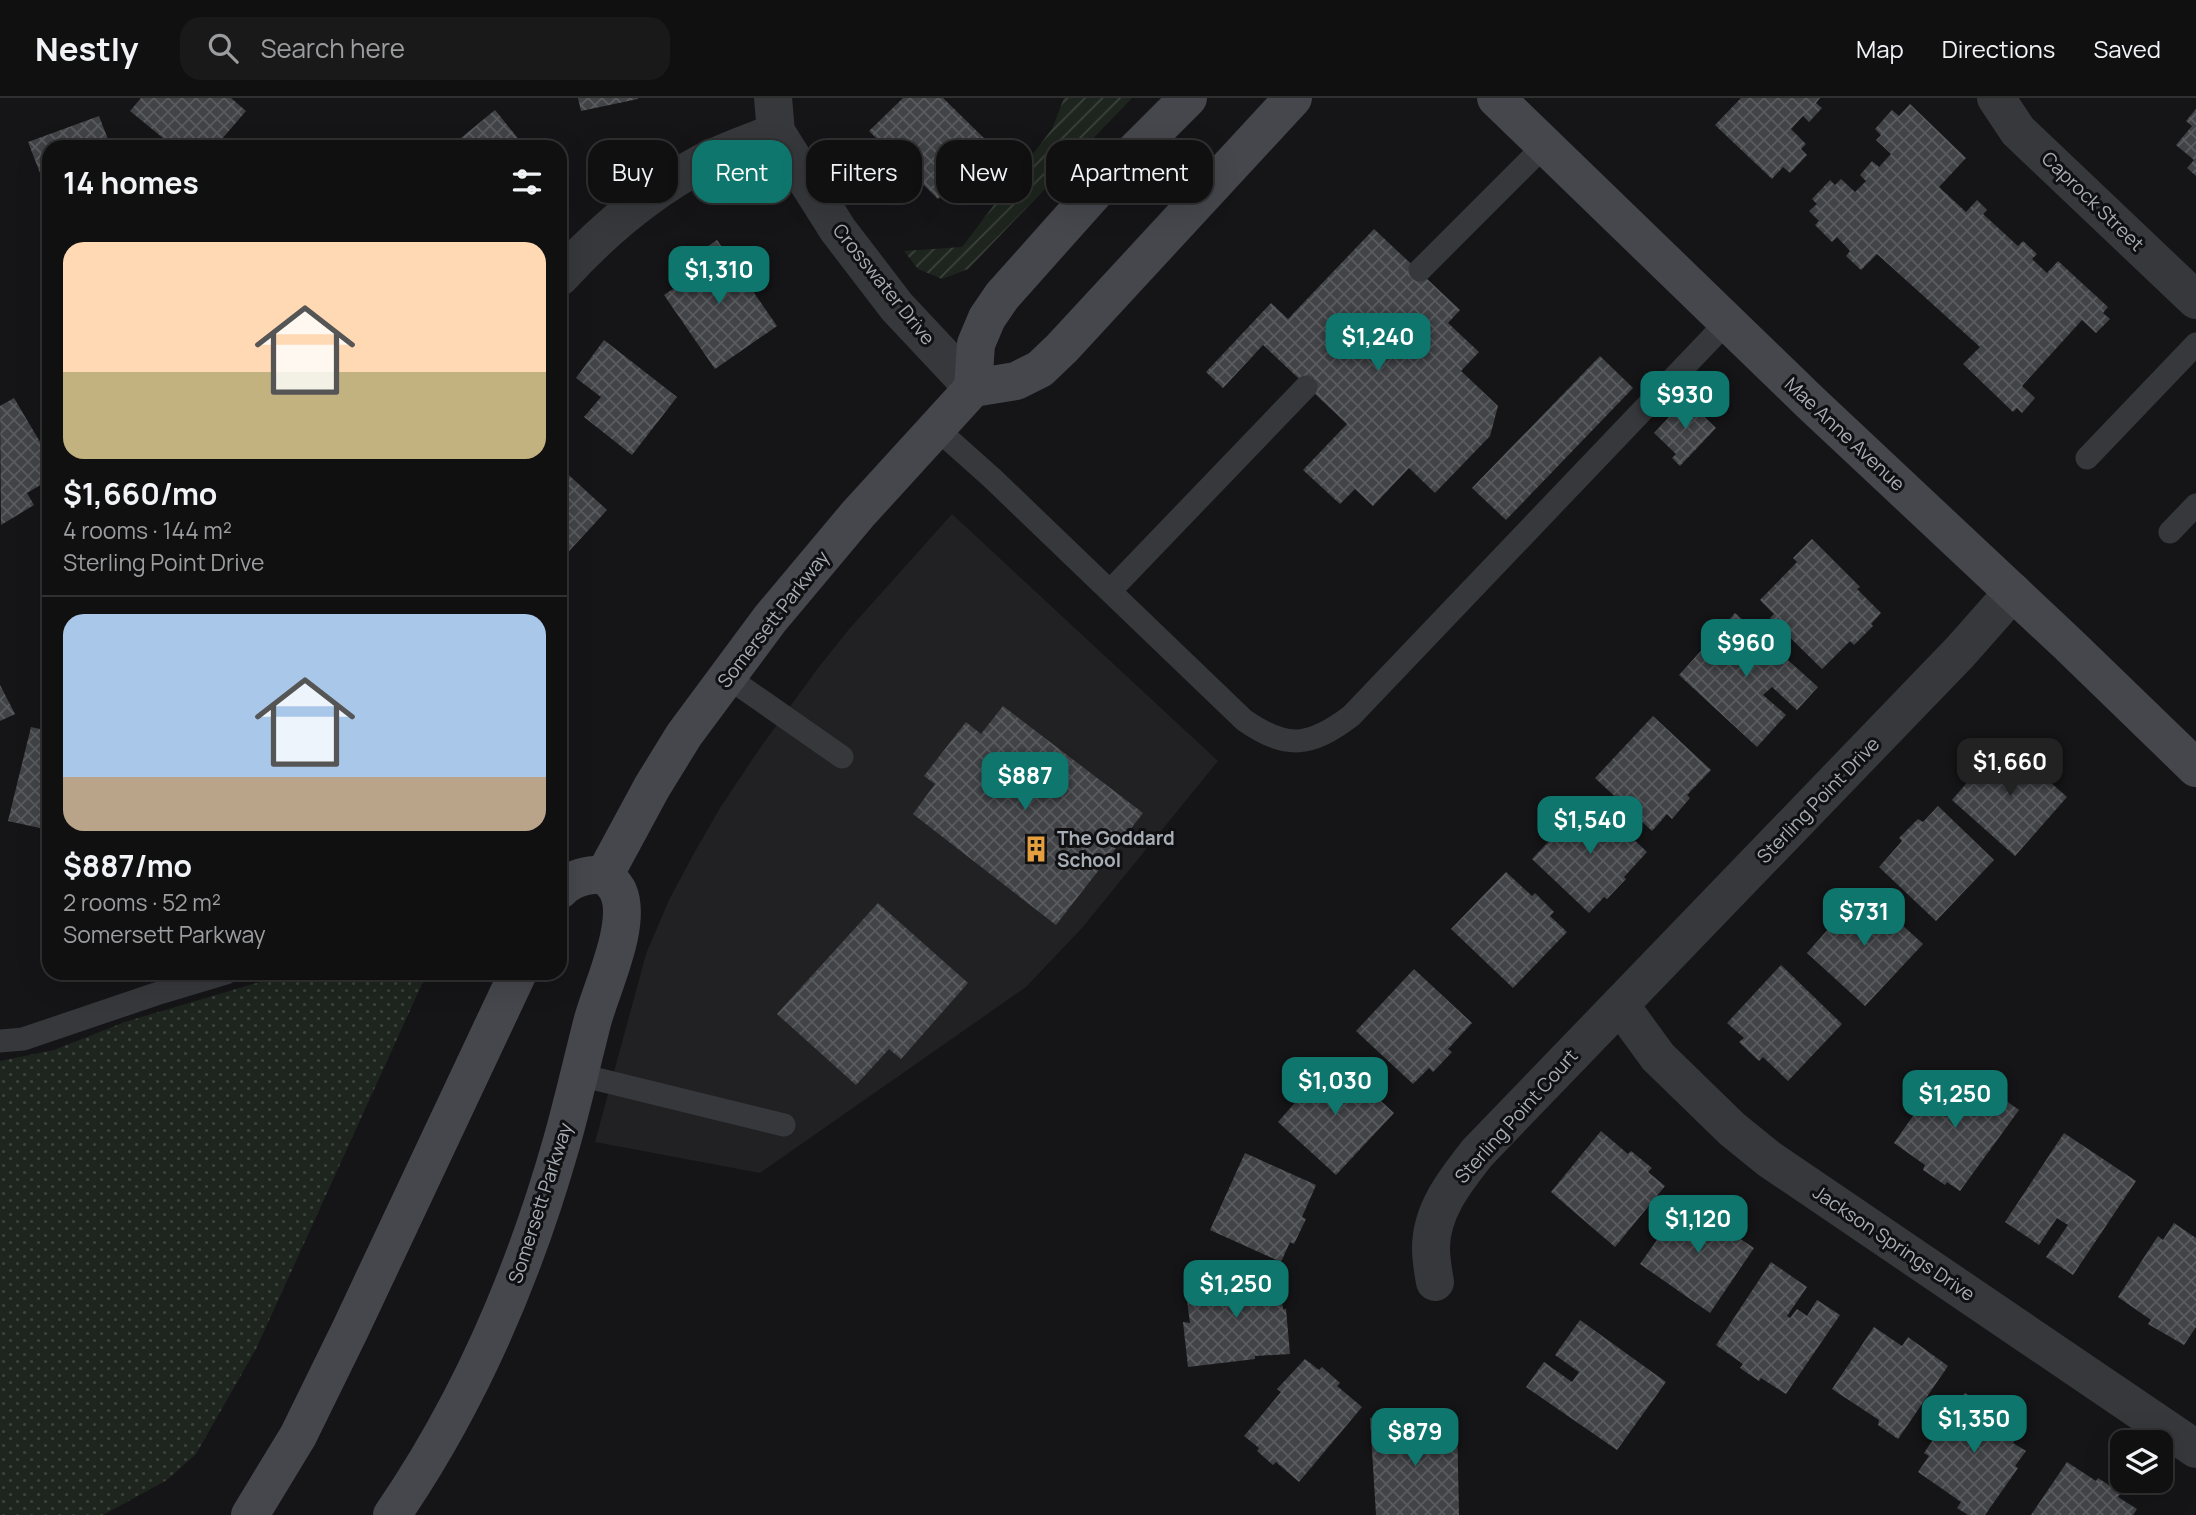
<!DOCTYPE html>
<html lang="en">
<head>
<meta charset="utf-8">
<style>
  :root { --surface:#101011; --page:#19191a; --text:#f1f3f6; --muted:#9c9d9f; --line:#303031; --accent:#0f766e }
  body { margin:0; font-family:Manrope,sans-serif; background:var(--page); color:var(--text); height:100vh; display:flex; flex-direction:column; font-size:26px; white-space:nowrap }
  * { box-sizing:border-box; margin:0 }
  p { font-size:23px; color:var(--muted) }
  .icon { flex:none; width:38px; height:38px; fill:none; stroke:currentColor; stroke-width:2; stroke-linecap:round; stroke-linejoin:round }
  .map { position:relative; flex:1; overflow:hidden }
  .details { position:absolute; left:42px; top:42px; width:525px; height:840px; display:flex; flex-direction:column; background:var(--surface); border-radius:21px; box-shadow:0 7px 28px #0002,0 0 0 2px var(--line) }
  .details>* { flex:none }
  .guide { position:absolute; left:588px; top:42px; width:665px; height:63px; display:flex; gap:14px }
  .buttons { position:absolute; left:2110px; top:1332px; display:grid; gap:14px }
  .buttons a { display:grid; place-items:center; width:63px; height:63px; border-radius:14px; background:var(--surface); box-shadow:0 7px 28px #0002,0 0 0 2px var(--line); font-size:35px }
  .price { position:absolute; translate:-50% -60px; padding:0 16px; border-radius:14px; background:var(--accent); color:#fff; font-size:23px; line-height:46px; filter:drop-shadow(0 2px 4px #0008) }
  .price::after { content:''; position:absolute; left:50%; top:42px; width:21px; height:16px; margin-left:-10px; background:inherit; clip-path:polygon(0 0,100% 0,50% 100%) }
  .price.active { background:#222; color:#fff }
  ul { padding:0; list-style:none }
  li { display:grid; align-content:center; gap:14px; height:371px; padding:0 21px }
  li+li { border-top:2px solid var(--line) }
  li span { display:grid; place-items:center; height:217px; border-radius:21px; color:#555 }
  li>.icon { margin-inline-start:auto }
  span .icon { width:126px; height:126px; fill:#fffc; stroke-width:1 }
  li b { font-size:30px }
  h2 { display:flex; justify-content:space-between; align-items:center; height:84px; padding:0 21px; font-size:30px }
  .tag { padding:0 24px; border-radius:21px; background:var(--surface); box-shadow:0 7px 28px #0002,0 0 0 2px var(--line); font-size:24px; line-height:63px }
  .tag.active { background:var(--accent); color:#fff }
  header { display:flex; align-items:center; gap:42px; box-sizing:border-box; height:98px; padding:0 35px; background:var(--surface); border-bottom:2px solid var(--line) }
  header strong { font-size:33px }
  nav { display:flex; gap:38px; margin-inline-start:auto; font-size:24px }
  .search { width:490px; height:63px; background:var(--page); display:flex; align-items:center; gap:18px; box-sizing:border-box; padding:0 24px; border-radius:21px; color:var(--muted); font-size:26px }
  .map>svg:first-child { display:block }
</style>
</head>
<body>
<header>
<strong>Nestly</strong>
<div class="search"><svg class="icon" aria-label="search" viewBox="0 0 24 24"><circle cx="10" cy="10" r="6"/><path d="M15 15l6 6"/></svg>Search here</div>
<nav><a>Map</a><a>Directions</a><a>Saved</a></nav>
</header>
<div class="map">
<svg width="2196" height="1417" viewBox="0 0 2196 1417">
  <defs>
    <pattern id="grass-dots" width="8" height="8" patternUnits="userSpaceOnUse" patternTransform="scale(1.75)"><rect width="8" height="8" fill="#1e251e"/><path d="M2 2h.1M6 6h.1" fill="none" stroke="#3c423c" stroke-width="1.8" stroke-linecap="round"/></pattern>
    <pattern id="garden-furrows" width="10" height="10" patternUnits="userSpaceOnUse" patternTransform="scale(1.75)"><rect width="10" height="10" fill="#1e251e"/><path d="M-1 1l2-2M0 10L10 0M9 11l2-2" fill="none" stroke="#3c423c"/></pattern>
    <pattern id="building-cross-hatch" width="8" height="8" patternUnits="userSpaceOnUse" patternTransform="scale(1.75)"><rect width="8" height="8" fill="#424347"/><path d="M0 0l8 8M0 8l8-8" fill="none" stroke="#5a5c5f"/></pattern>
  </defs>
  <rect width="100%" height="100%" fill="#151517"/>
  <!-- built -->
  <path fill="#212124" d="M 952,416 L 1218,663 L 1082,830 L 1026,889 L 760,1075 L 595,1044 L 646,856 L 669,802 L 693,757 L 720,710 L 760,650 L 818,570 L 850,530 Z"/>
  <!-- grass -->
  <path fill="url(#grass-dots)" d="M 290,875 L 427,875 L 256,1251 L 196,1356 L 167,1382 L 103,1417 L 0,1417 L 0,963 L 54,952 L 125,924 Z"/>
  <!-- garden -->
  <path fill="url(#garden-furrows)" d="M 1064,0 L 1132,0 L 968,171 L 942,181 L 918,171 L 904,153 L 962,149 L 1052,31 Z"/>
  <!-- building -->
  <path fill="url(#building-cross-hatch)" d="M 141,0 L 231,0 L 246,13 L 215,49 L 174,49 L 130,13 Z
    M 578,0 L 638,0 L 638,1 L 581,13 Z
    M 903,0 L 943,0 L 991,47 L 938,101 L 869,33 Z
    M 1741,0 L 1820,0 L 1816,5 L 1822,10 L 1809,24 L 1803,18 L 1791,31 L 1806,46 L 1801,51 L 1807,57 L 1790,75 L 1783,69 L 1772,81 L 1715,27 Z
    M 1910,6 L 1966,60 L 1939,89 L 1966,114 L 1977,102 L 1987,112 L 1983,116 L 2018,148 L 2023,143 L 2037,156 L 2032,161 L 2047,175 L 2058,163 L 2108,209 L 2103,215 L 2110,221 L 2096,235 L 2082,222 L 2022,288 L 2035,300 L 2022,315 L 2017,310 L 2013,314 L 1963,266 L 1980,249 L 1877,156 L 1861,172 L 1846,158 L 1850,153 L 1837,139 L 1832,144 L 1815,127 L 1819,123 L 1809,113 L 1817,106 L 1812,101 L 1830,82 L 1835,87 L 1841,81 L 1855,94 L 1866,83 L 1860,77 L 1872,63 L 1879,69 L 1891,56 L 1876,42 L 1881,37 L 1875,31 L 1892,12 L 1899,18 Z
    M 2196,11 L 2196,78 L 2187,70 L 2194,62 L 2176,47 L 2192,28 L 2186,23 Z
    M 495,12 L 525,49 L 450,49 Z
    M 99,18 L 111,49 L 49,49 L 49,98 L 28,44 Z
    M 1374,131 L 1460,212 L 1448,225 L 1479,254 L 1461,273 L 1498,308 L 1490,338 L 1435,395 L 1409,370 L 1373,408 L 1355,391 L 1340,406 L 1303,372 L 1347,326 L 1263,247 L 1223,290 L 1206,274 L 1271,205 L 1288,221 Z
    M 717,142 L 777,228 L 715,271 L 664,197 L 695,176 L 686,163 Z
    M 604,242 L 677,299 L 632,357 L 584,319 L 601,299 L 576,280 Z
    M 1600,258 L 1633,290 L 1506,422 L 1472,390 Z
    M 14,300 L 49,359 L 49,382 L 27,395 L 34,407 L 1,427 L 0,308 Z
    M 1686,301 L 1716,330 L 1680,368 L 1672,360 L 1676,356 L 1654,335 Z
    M 560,369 L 607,412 L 560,463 Z
    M 1812,441 L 1860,489 L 1857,491 L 1881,515 L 1871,526 L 1873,528 L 1854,547 L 1850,543 L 1822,571 L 1770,520 L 1774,516 L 1760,502 L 1797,464 L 1793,460 Z
    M 1735,515 L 1818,589 L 1797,612 L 1772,589 L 1763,597 L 1786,617 L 1757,649 L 1679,577 Z
    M 0,587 L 15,616 L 0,623 Z
    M 1003,608 L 1143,715 L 1056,827 L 913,716 L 935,686 L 924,678 L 966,624 L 981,636 Z
    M 1653,618 L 1711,672 L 1687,697 L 1690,700 L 1672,721 L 1667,716 L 1652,733 L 1595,680 Z
    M 31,629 L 49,633 L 49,732 L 8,723 Z
    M 2004,642 L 2030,665 L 2033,662 L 2054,680 L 2050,684 L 2067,699 L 2015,758 L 1952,702 Z
    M 1590,700 L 1647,754 L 1624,779 L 1626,781 L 1607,801 L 1604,799 L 1589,815 L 1532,761 Z
    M 1938,708 L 1994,762 L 1936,823 L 1879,769 L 1902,743 L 1899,740 L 1918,721 L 1923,724 Z
    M 1506,774 L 1532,798 L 1535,795 L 1554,814 L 1550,818 L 1567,834 L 1513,890 L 1451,831 Z
    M 1865,793 L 1923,846 L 1865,908 L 1807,855 L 1830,829 L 1827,827 L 1846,806 L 1850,810 Z
    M 878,805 L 968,885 L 901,961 L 889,951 L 856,987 L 777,916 Z
    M 1781,867 L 1842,926 L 1788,983 L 1763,959 L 1759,963 L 1739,944 L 1744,940 L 1727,925 Z
    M 1414,871 L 1472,925 L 1448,951 L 1452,954 L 1433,974 L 1429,970 L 1413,986 L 1356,933 Z
    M 1336,962 L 1394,1015 L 1336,1077 L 1278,1024 L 1301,998 L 1298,995 L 1317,974 L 1321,979 Z
    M 1951,972 L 1994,1002 L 1998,997 L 2019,1012 L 1960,1093 L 1947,1084 L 1945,1087 L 1923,1072 L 1925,1067 L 1894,1045 L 1936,985 L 1941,988 Z
    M 1601,1033 L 1628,1056 L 1631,1053 L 1652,1070 L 1648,1074 L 1665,1088 L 1615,1149 L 1551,1094 Z
    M 2064,1035 L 2136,1083 L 2073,1177 L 2046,1159 L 2068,1127 L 2057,1120 L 2039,1147 L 2005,1124 Z
    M 1245,1055 L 1316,1087 L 1302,1119 L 1306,1121 L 1294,1146 L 1290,1144 L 1281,1164 L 1210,1132 Z
    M 1686,1101 L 1714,1121 L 1717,1117 L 1739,1133 L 1736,1138 L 1754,1150 L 1710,1215 L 1640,1166 Z
    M 2174,1125 L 2196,1140 L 2196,1229 L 2184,1247 L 2148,1226 L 2151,1222 L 2118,1199 L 2158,1138 L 2163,1142 Z
    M 1771,1164 L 1807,1189 L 1787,1218 L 1790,1220 L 1797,1211 L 1807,1218 L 1817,1202 L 1840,1217 L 1786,1296 L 1761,1280 L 1759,1283 L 1740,1270 L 1743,1266 L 1716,1247 Z
    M 1278,1173 L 1283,1211 L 1286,1211 L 1290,1256 L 1255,1258 L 1255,1261 L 1188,1269 L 1183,1224 L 1190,1225 L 1185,1187 L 1206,1186 L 1205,1181 Z
    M 1580,1222 L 1666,1284 L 1617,1352 L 1526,1289 L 1544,1264 L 1572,1284 L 1579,1274 L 1555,1257 Z
    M 1874,1229 L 1902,1248 L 1908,1239 L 1948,1268 L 1898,1341 L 1878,1327 L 1879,1322 L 1832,1291 Z
    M 1305,1261 L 1319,1272 L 1322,1269 L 1340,1285 L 1337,1288 L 1362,1309 L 1299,1384 L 1276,1364 L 1273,1367 L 1257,1353 L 1259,1350 L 1244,1338 L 1281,1294 L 1277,1291 Z
    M 1965,1295 L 1998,1317 L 2001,1311 L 2025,1327 L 2013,1345 L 2026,1353 L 2015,1368 L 2018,1370 L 1985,1417 L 1968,1417 L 1957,1410 L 1961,1404 L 1918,1374 L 1929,1358 L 1924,1355 Z
    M 1402,1319 L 1403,1354 L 1415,1353 L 1414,1324 L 1457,1322 L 1459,1417 L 1376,1417 L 1370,1320 Z
    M 2067,1364 L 2096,1383 L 2098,1380 L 2121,1395 L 2118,1399 L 2137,1411 L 2133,1417 L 2031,1417 Z"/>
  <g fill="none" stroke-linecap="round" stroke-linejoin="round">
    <!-- lane -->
    <path stroke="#36383c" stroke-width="23" d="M 1420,172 L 1545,47
      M 936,330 L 992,380 L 1244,622 C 1287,652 1310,649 1351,618 L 1727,224
      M 2087,360 L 2196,246
      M 2170,434 L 2196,407
      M 1110,493 L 1306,289
      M 726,578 L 842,659
      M 0,943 L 23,941 L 156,896 L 226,875
      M 580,977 L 784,1027"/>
    <!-- street -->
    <path stroke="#36383c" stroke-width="38" d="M 773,0 L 776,34 L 838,132 L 897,209 L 973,290
      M 1996,0 L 2018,33 L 2196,202
      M 560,179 C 601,134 648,94 702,65 C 725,53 752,44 776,34
      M 1620,907 L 1658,959 L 1732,1031 L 1769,1061 L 2196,1351
      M 1435,1184 C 1433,1173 1431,1161 1431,1150 C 1431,1113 1455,1083 1477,1055 L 1960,554 L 2013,494"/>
    <!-- secondary -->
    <path stroke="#45474c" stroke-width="38" d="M 1496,0 L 1811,305 L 2068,546 L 2196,670
      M 973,290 L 976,246 L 987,220 L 1002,198 L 1101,87 L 1188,0
      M 605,776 L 652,689 L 684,637 L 770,521 L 858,416 L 973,290 L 1016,283 L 1040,271 L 1062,250 L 1293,0
      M 560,792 C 572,779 588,777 605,776
      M 250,1417 L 298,1338 L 350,1232 L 518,875
      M 392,1417 C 471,1302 524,1177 562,1043 C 573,1004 582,964 592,925 C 601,890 633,826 618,793 C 615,787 609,781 605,776"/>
  </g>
  <!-- icons -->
  <defs>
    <g id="building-bare" transform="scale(2.1)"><path d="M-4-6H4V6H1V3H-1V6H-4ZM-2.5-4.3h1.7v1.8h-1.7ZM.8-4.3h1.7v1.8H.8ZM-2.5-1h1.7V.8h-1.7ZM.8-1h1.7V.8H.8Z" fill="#e69f3e" stroke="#101012" stroke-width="2.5" paint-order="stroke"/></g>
  </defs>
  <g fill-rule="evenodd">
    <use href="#building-bare" x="1036" y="751"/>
  </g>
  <g text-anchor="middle" stroke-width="6" stroke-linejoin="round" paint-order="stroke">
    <!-- street labels -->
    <g font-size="19" fill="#a8aeb6" stroke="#101012">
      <text transform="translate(2093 103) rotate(44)" y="7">Caprock Street</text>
      <text transform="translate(884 186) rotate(51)" y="7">Crosswater Drive</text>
      <text transform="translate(1845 336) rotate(43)" y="7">Mae Anne Avenue</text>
      <text transform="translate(773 521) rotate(-52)" y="7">Somersett Parkway</text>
      <text transform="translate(1818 702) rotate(-46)" y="7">Sterling Point Drive</text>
      <text transform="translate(1516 1018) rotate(-48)" y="7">Sterling Point Court</text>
      <text transform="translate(540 1105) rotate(-72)" y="7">Somersett Parkway</text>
      <text transform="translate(1894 1145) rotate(34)" y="7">Jackson Springs Drive</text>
    </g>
    <!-- poi labels -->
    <g font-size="19" font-weight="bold" fill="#a8aeb6" stroke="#101012" text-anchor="start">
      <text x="1057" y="747">The Goddard<tspan x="1057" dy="22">School</tspan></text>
    </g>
  </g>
</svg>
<div class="buttons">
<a><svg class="icon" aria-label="layers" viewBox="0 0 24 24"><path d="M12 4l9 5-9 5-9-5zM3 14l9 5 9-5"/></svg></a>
</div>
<b class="price" style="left:719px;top:208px">$1,310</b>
<b class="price" style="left:1378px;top:275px">$1,240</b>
<b class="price" style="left:1685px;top:333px">$930</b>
<b class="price" style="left:1746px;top:581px">$960</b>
<b class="price active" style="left:2010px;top:700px">$1,660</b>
<b class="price" style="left:1025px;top:714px">$887</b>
<b class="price" style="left:1590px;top:758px">$1,540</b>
<b class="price" style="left:1864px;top:850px">$731</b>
<b class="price" style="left:1335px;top:1019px">$1,030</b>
<b class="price" style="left:1955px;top:1032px">$1,250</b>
<b class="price" style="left:1698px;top:1157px">$1,120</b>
<b class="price" style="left:1236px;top:1222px">$1,250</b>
<b class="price" style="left:1974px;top:1357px">$1,350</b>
<b class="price" style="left:1415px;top:1370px">$879</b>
<div class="guide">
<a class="tag">Buy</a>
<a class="tag active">Rent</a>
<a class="tag">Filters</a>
<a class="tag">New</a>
<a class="tag">Apartment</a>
</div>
<section class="details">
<h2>14 homes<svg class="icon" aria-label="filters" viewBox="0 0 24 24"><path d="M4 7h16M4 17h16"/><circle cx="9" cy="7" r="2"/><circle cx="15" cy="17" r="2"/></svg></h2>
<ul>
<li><span style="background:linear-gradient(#ffd9b3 60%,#c2b280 0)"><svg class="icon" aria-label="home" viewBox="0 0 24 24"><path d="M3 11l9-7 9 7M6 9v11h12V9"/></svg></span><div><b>$1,660/mo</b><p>4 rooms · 144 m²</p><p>Sterling Point Drive</p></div></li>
<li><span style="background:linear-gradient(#a9c7e8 75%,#b9a48a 0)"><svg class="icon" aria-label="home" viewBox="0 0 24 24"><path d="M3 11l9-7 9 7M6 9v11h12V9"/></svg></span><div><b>$887/mo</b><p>2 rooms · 52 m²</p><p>Somersett Parkway</p></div></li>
</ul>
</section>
</div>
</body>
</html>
